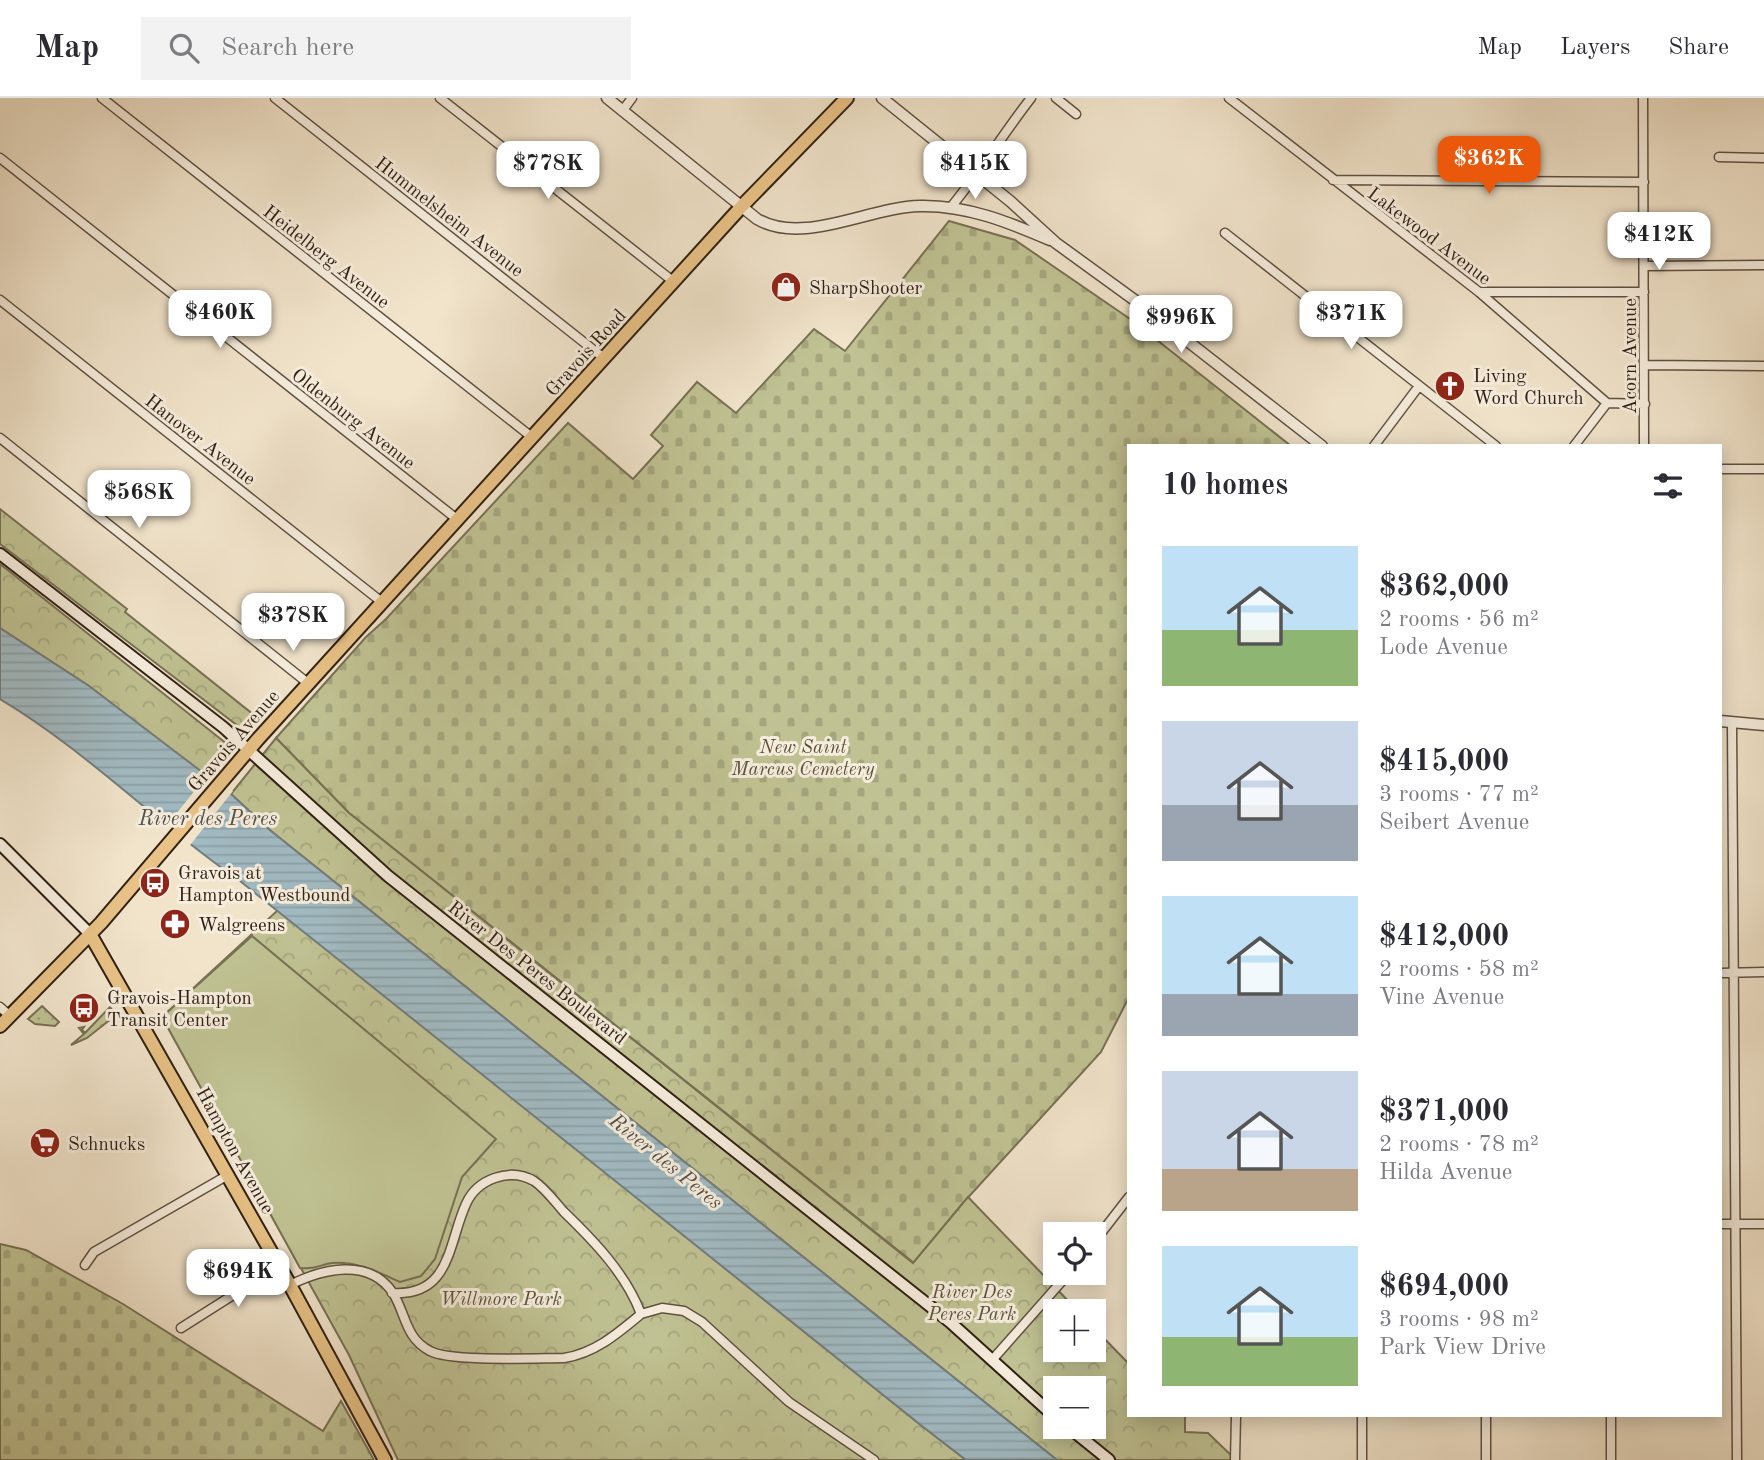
<!DOCTYPE html>
<html lang="en">
<head>
<meta charset="utf-8">
<style>
  :root { --surface:#fff; --page:#f2f2f3; --text:#2b2b33; --muted:#7c7c81; --line:#e1e1e2; --accent:#ea580c }
  body { margin:0; font-family:"Old Standard TT",serif; background:var(--page); color:var(--text); height:100vh; display:flex; flex-direction:column; font-size:26px; white-space:nowrap }
  * { box-sizing:border-box; margin:0 }
  p { font-size:23px; color:var(--muted) }
  .icon { flex:none; width:38px; height:38px; fill:none; stroke:currentColor; stroke-width:2; stroke-linecap:round; stroke-linejoin:round }
  .map { position:relative; flex:1; overflow:hidden }
  .details { position:absolute; left:1127px; top:346px; width:595px; height:973px; display:flex; flex-direction:column; background:var(--surface); border-radius:0px; box-shadow:0 4px 18px #0003 }
  .details>* { flex:none }
  .fabs { position:absolute; left:1043px; top:1124px; display:grid; gap:14px }
  .fabs a { display:grid; place-items:center; width:63px; height:63px; border-radius:0px; background:var(--surface); box-shadow:0 4px 18px #0003; font-size:35px }
  .price { position:absolute; translate:-50% -60px; padding:0 16px; border-radius:14px; background:#fff; color:#222; font-size:23px; line-height:46px; filter:drop-shadow(0 2px 4px #0008) }
  .price::after { content:''; position:absolute; left:50%; top:42px; width:21px; height:16px; margin-left:-10px; background:inherit; clip-path:polygon(0 0,100% 0,50% 100%) }
  .price.active { background:var(--accent); color:#fff }
  ul { padding:0; list-style:none }
  li { display:flex; align-items:center; gap:21px; height:175px; padding:0 35px }
  li span { display:grid; place-items:center; flex:none; width:196px; height:140px; border-radius:0px; color:#555 }
  li>.icon { margin-inline-start:auto }
  span .icon { width:84px; height:84px; fill:#fffc; stroke-width:1 }
  li b { font-size:30px }
  h2 { display:flex; justify-content:space-between; align-items:center; height:84px; padding:0 35px; font-size:30px }
  header { display:flex; align-items:center; gap:42px; box-sizing:border-box; height:98px; padding:0 35px; background:var(--surface); border-bottom:2px solid var(--line) }
  header strong { font-size:33px }
  nav { display:flex; gap:38px; margin-inline-start:auto; font-size:24px }
  .search { width:490px; height:63px; background:var(--page); display:flex; align-items:center; gap:18px; box-sizing:border-box; padding:0 24px; border-radius:0px; color:var(--muted); font-size:26px }
  .map>svg:first-child { display:block }
</style>
</head>
<body>
<header>
<strong>Map</strong>
<div class="search"><svg class="icon" aria-label="search" viewBox="0 0 24 24"><circle cx="10" cy="10" r="6"/><path d="M15 15l6 6"/></svg>Search here</div>
<nav><a>Map</a><a>Layers</a><a>Share</a></nav>
</header>
<div class="map">
<svg width="1764" height="1362" viewBox="0 0 1764 1362">
  <defs>
    <pattern id="cemetery-stones" width="16" height="16" patternUnits="userSpaceOnUse" patternTransform="scale(1.75)"><rect width="16" height="16" fill="#c0c293"/><path d="M2 7V4a2 2 0 0 1 4 0v3zM10 15v-3a2 2 0 0 1 4 0v3z" fill="#a5a67e"/></pattern>
    <pattern id="park-crowns" width="20" height="18" patternUnits="userSpaceOnUse" patternTransform="scale(1.75)"><rect width="20" height="18" fill="#c0c293"/><path d="M2 6a3 3 0 1 1 6 0M12 15a3 3 0 1 1 6 0" fill="none" stroke="#a5a67e"/></pattern>
    <pattern id="garden-dots" width="8" height="8" patternUnits="userSpaceOnUse" patternTransform="scale(1.75)"><rect width="8" height="8" fill="#c0c293"/><path d="M2 2h.1M6 6h.1" fill="none" stroke="#a5a67e" stroke-width="1.8" stroke-linecap="round"/></pattern>
    <pattern id="water-rules" width="6" height="5" patternUnits="userSpaceOnUse" patternTransform="scale(1.75)"><rect width="6" height="5" fill="#a1bbc3"/><path d="M0 2.5h6" fill="none" stroke="#8ba0a7"/></pattern>
  </defs>
  <rect width="100%" height="100%" fill="#f1e4cb"/>
  <filter id="stains"><feTurbulence type="fractalNoise" baseFrequency=".00286" numOctaves="4"/><feColorMatrix values="0 0 0 0 .2 0 0 0 0 .09 0 0 0 0 .02 0 0 0 .5 -.17"/></filter>
  <radialGradient id="worn" r=".72"><stop offset=".6" stop-color="#630" stop-opacity="0"/><stop offset="1" stop-color="#630" stop-opacity=".3"/></radialGradient>
  <!-- cemetery -->
  <path fill="url(#cemetery-stones)" stroke="#787154" stroke-width="2" d="M 949,123 L 1015,142 L 1133,223 L 1291,348 L 1129,348 L 1129,899 L 1101,954 L 963,1105 L 914,1165 L 349,715 L 276,640 L 366,539 L 386,521 L 568,325 L 633,381 L 663,348 L 651,337 L 697,284 L 736,315 L 814,231 L 845,253 Z
    M 0,1146 L 26,1152 L 123,1206 L 323,1333 L 341,1303 L 374,1362 L 0,1362 Z"/>
  <!-- park -->
  <path fill="url(#park-crowns)" stroke="#787154" stroke-width="2" fill-rule="evenodd" d="M 0,411 L 127,511 L 125,514 L 259,621 L 250,631 L 242,631 L 0,446 Z
    M 0,466 L 227,646 L 229,653 L 206,678 L 89,588 L 0,530 Z
    M 276,640 L 349,715 L 913,1165 L 968,1099 L 1078,1213 L 1055,1213 L 1055,1251 L 1094,1251 L 1094,1230 L 1129,1266 L 1129,1318 L 1185,1318 L 1185,1334 L 1208,1335 L 1236,1362 L 1057,1362 L 271,733 L 231,696 ZM 1055,1290 L 1094,1290 L 1094,1328 L 1055,1328 Z
    M 278,812 L 922,1328 L 966,1362 L 398,1362 L 349,1257 L 162,919 Z"/>
  <!-- garden -->
  <path fill="url(#garden-dots)" stroke="#787154" stroke-width="2" d="M 42,908 L 59,924 L 55,928 L 35,926 L 28,921 Z
    M 110,909 L 116,917 L 87,940 L 71,947 L 84,936 L 79,930 L 84,929 L 82,932 L 85,935 Z"/>
  <!-- pitch -->
  <path fill="#c0c293" stroke="#787154" stroke-width="2" d="M 252,838 L 496,1041 L 462,1079 L 435,1161 L 421,1178 L 400,1184 C 378,1174 357,1163 332,1165 C 319,1167 315,1172 300,1170 L 162,919 Z"/>
  <!-- water -->
  <path fill="url(#water-rules)" stroke="#747d7d" stroke-width="2" d="M 0,530 L 89,588 L 231,696 L 271,733 L 1057,1362 L 966,1362 L 922,1328 L 240,783 C 157,726 87,653 0,601 Z"/>
  <!-- pier -->
  <path fill="#f1e4cb" d="M 208,676 L 233,693 L 187,751 L 164,731 Z"/>
  <g fill="none" stroke-linecap="round" stroke-linejoin="round">
    <!-- minor casing -->
    <g stroke="#605142" stroke-width="11">
      <path id="minor" d="M 102,0 L 533,340
        M 275,0 L 605,261
        M 440,0 L 674,184
        M 1056,0 L 1076,16
        M 1229,0 L 1479,194 L 1607,305 L 1645,306
        M 1643,0 L 1644,348
        M 623,12 L 632,0
        M 1719,59 L 1764,60
        M 0,60 L 458,422
        M 1333,82 L 1644,84
        M 951,109 C 980,74 1003,36 1031,0
        M 1225,135 L 1496,348
        M 1644,168 L 1764,167
        M 1479,194 L 1644,194
        M 0,202 L 383,505
        M 1644,267 L 1764,268
        M 0,340 L 309,586
        M 1374,348 L 1419,288
        M 1574,348 L 1607,305
        M 1720,371 L 1764,371
        M 1732,625 L 1737,1362
        M 1720,875 L 1764,874
        M 0,909 L 10,918
        M 1720,1126 L 1764,1126
        M 1094,1144 L 1129,1099
        M 85,1167 L 94,1154 L 228,1077
        M 290,1187 C 322,1171 369,1159 393,1195 C 406,1216 405,1240 430,1253 C 450,1264 537,1260 564,1260 C 595,1255 617,1236 641,1216
        M 392,1195 C 451,1199 448,1145 466,1106 C 477,1081 510,1069 534,1083 C 545,1090 555,1104 564,1114 C 594,1143 626,1176 641,1216 L 662,1210 L 684,1213 L 702,1224 L 789,1304 L 874,1362
        M 181,1230 L 279,1168
        M 993,1261 L 1070,1174
        M 1362,1318 L 1362,1362
        M 1486,1318 L 1486,1362
        M 1611,1318 L 1611,1362
        M 1235,1362 L 1236,1318"/>
    </g>
    <!-- tertiary casing -->
    <g stroke="#605142" stroke-width="13">
      <path id="tertiary" d="M 607,0 L 757,121 C 803,148 869,109 920,108 C 967,107 1008,124 1050,142
        M 882,0 L 1010,103 L 1056,145 L 1140,206 L 1322,348
        M 1720,623 L 1764,627"/>
    </g>
    <!-- secondary casing -->
    <g stroke="#302014" stroke-width="14">
      <path id="secondary" d="M 0,456 L 223,629 L 388,778 L 950,1224 L 1055,1319
        M 0,746 L 90,836
        M 1067,1328 L 1109,1362"/>
    </g>
    <!-- primary casing -->
    <g stroke="#302014" stroke-width="16">
      <path id="primary" d="M 90,836 L 290,1187 L 385,1362
        M 0,928 L 101,825 L 258,641 L 742,108 L 847,0"/>
    </g>
    <!-- minor -->
    <use href="#minor" stroke="#f6eddd" stroke-width="8"/>
    <!-- tertiary -->
    <use href="#tertiary" stroke="#f6eddd" stroke-width="10"/>
    <!-- secondary -->
    <use href="#secondary" stroke="#f6eddd" stroke-width="10"/>
    <!-- primary -->
    <use href="#primary" stroke="#e8c286" stroke-width="12"/>
  </g>
  <!-- icons -->
  <defs>
    <g id="shop-disc" transform="scale(1.575)"><circle r="9.5" fill="#8f2418" stroke="#f6eddd"/><path d="M-5-2.5h2.3a2.7 3.5 0 0 1 5.4 0H5L5.5 6h-11ZM-1.5-2.5h3a1.5 2.3 0 0 0-3 0Z" fill="#fff"/></g>
    <g id="church-disc" transform="scale(1.575)"><circle r="9.5" fill="#8f2418" stroke="#f6eddd"/><path d="M-1.2-6h2.4v3.5h3.3v2.4h-3.3V6h-2.4V-.1h-3.3v-2.4h3.3Z" fill="#fff"/></g>
    <g id="bus-disc" transform="scale(1.575)"><circle r="9.5" fill="#8f2418" stroke="#f6eddd"/><path d="M-5-6H5V4H4V6H2V4H-2V6H-4V4H-5ZM-3.5-4V0h7V-4ZM-3.5 1.2v1.5H-2V1.2ZM2 1.2v1.5H3.5V1.2Z" fill="#fff"/></g>
    <g id="pharmacy-disc" transform="scale(1.575)"><circle r="9.5" fill="#8f2418" stroke="#f6eddd"/><path d="M-2-6h4v4h4v4h-4v4h-4v-4h-4v-4h4Z" fill="#fff"/></g>
    <g id="supermarket-disc" transform="scale(1.575)"><circle r="9.5" fill="#8f2418" stroke="#f6eddd"/><path d="M-6-5.5h2.5l.6 2H6L4.5 2H-2.5L-4.4-4H-6ZM-1.5 3.2a1.3 1.3 0 1 0 .1 0ZM3 3.2a1.3 1.3 0 1 0 .1 0Z" fill="#fff"/></g>
  </defs>
  <g fill-rule="evenodd">
    <use href="#shop-disc" x="786" y="189"/>
    <use href="#church-disc" x="1450" y="288"/>
    <use href="#bus-disc" x="155" y="785"/>
    <use href="#pharmacy-disc" x="175" y="826"/>
    <use href="#bus-disc" x="84" y="910"/>
    <use href="#supermarket-disc" x="45" y="1045"/>
  </g>
  <g text-anchor="middle" stroke-width="6" stroke-linejoin="round" paint-order="stroke">
    <!-- street labels -->
    <g font-size="19" fill="#302014" stroke="#f6eddd">
      <text transform="translate(450 118) rotate(38)" y="7">Hummelsheim Avenue</text>
      <text transform="translate(1430 137) rotate(37)" y="7">Lakewood Avenue</text>
      <text transform="translate(327 158) rotate(38)" y="7">Heidelberg Avenue</text>
      <text transform="translate(585 254) rotate(-48)" y="7">Gravois Road</text>
      <text transform="translate(1629 258) rotate(-90)" y="7">Acorn Avenue</text>
      <text transform="translate(354 320) rotate(38)" y="7">Oldenburg Avenue</text>
      <text transform="translate(201 341) rotate(38)" y="7">Hanover Avenue</text>
      <text transform="translate(233 642) rotate(-49)" y="7">Gravois Avenue</text>
      <text transform="translate(538 874) rotate(38)" y="7">River Des Peres Boulevard</text>
      <text transform="translate(236 1052) rotate(61)" y="7">Hampton Avenue</text>
    </g>
    <!-- poi labels -->
    <g font-size="19" fill="#302014" stroke="#f6eddd" text-anchor="start">
      <text x="809" y="196">SharpShooter</text>
      <text x="1473" y="284">Living<tspan x="1473" dy="22">Word Church</tspan></text>
      <text x="178" y="781">Gravois at<tspan x="178" dy="22">Hampton Westbound</tspan></text>
      <text x="198" y="833">Walgreens</text>
      <text x="107" y="906">Gravois-Hampton<tspan x="107" dy="22">Transit Center</tspan></text>
      <text x="68" y="1052">Schnucks</text>
    </g>
    <!-- park labels -->
    <g font-size="19" font-style="italic" fill="#5b513a" stroke="#f6eddd">
      <text x="803" y="655">New Saint<tspan x="803" dy="22">Marcus Cemetery</tspan></text>
      <text x="972" y="1200">River Des<tspan x="972" dy="22">Peres Park</tspan></text>
      <text x="501" y="1207">Willmore Park</text>
    </g>
    <!-- water labels -->
    <g font-size="21" font-style="italic" fill="#524e49" stroke="#f6eddd">
      <text x="208" y="727">River des Peres</text>
      <text transform="translate(666 1063) rotate(39)" y="7">River des Peres</text>
    </g>
  </g>
  <rect width="100%" height="100%" filter="url(#stains)"/>
  <rect width="100%" height="100%" fill="url(#worn)"/>
</svg>
<div class="fabs">
<a><svg class="icon" aria-label="locate" viewBox="0 0 24 24"><circle cx="12" cy="12" r="6"/><path d="M12 2v4M12 18v4M2 12h4M18 12h4"/></svg></a>
<a>+</a>
<a>−</a>
</div>
<b class="price active" style="left:1489px;top:98px">$362K</b>
<b class="price" style="left:548px;top:103px">$778K</b>
<b class="price" style="left:975px;top:103px">$415K</b>
<b class="price" style="left:1659px;top:174px">$412K</b>
<b class="price" style="left:220px;top:252px">$460K</b>
<b class="price" style="left:1351px;top:253px">$371K</b>
<b class="price" style="left:1181px;top:257px">$996K</b>
<b class="price" style="left:139px;top:432px">$568K</b>
<b class="price" style="left:293px;top:555px">$378K</b>
<b class="price" style="left:238px;top:1211px">$694K</b>
<section class="details">
<h2>10 homes<svg class="icon" aria-label="filters" viewBox="0 0 24 24"><path d="M4 7h16M4 17h16"/><circle cx="9" cy="7" r="2"/><circle cx="15" cy="17" r="2"/></svg></h2>
<ul>
<li><span style="background:linear-gradient(#bfe0f5 60%,#8fb573 0)"><svg class="icon" aria-label="home" viewBox="0 0 24 24"><path d="M3 11l9-7 9 7M6 9v11h12V9"/></svg></span><div><b>$362,000</b><p>2 rooms · 56 m²</p><p>Lode Avenue</p></div></li>
<li><span style="background:linear-gradient(#c9d6e8 60%,#9aa5b1 0)"><svg class="icon" aria-label="home" viewBox="0 0 24 24"><path d="M3 11l9-7 9 7M6 9v11h12V9"/></svg></span><div><b>$415,000</b><p>3 rooms · 77 m²</p><p>Seibert Avenue</p></div></li>
<li><span style="background:linear-gradient(#bfe0f5 70%,#9aa5b1 0)"><svg class="icon" aria-label="home" viewBox="0 0 24 24"><path d="M3 11l9-7 9 7M6 9v11h12V9"/></svg></span><div><b>$412,000</b><p>2 rooms · 58 m²</p><p>Vine Avenue</p></div></li>
<li><span style="background:linear-gradient(#c9d6e8 70%,#b9a48a 0)"><svg class="icon" aria-label="home" viewBox="0 0 24 24"><path d="M3 11l9-7 9 7M6 9v11h12V9"/></svg></span><div><b>$371,000</b><p>2 rooms · 78 m²</p><p>Hilda Avenue</p></div></li>
<li><span style="background:linear-gradient(#bfe0f5 65%,#8fb573 0)"><svg class="icon" aria-label="home" viewBox="0 0 24 24"><path d="M3 11l9-7 9 7M6 9v11h12V9"/></svg></span><div><b>$694,000</b><p>3 rooms · 98 m²</p><p>Park View Drive</p></div></li>
</ul>
</section>
</div>
</body>
</html>
